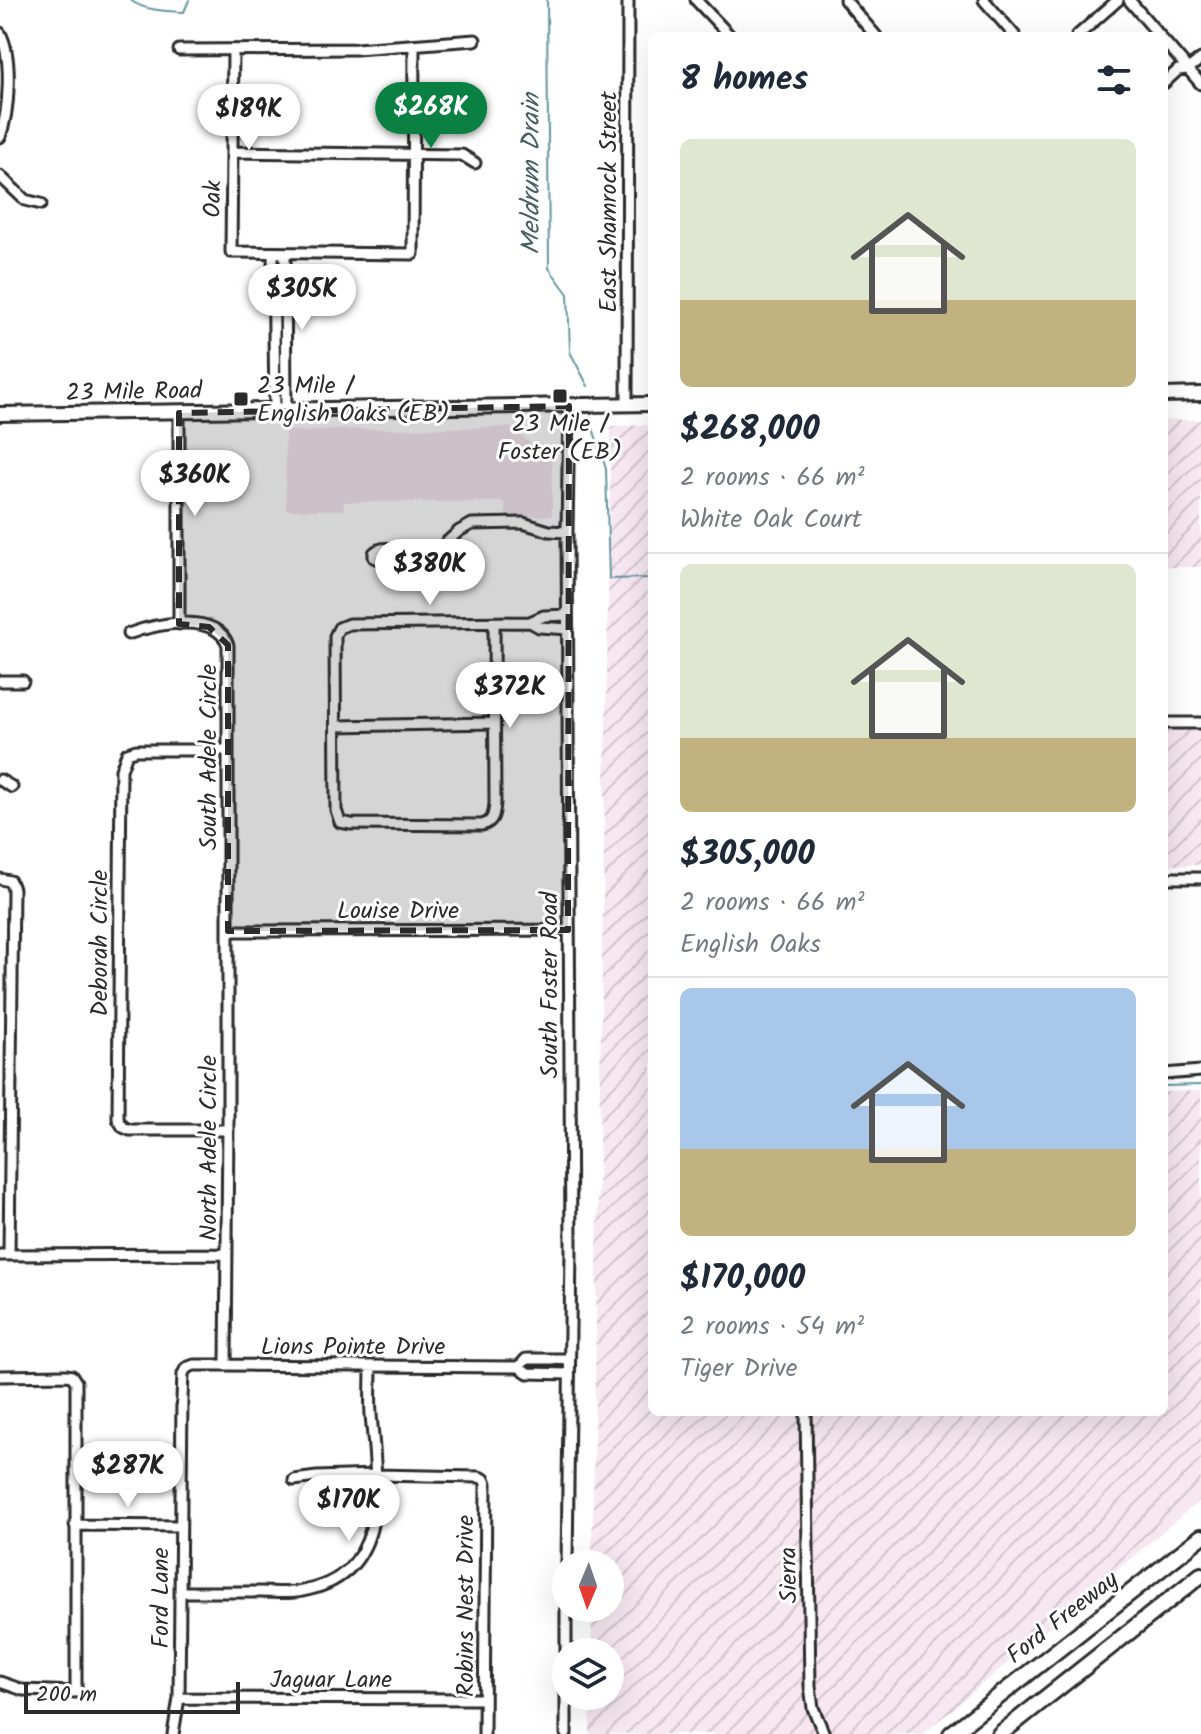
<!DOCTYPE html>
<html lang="en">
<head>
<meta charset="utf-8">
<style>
  :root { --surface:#fff; --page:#f2f2f3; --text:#1f2937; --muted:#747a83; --line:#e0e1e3; --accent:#0b8043 }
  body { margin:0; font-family:Kalam,sans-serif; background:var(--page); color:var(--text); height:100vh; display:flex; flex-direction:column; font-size:30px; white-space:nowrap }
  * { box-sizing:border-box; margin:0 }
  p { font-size:26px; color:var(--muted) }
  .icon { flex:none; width:44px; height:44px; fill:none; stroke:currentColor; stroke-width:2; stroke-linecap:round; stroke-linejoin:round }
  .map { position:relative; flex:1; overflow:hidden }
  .details { position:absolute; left:648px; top:32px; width:520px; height:1384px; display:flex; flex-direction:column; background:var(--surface); border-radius:12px; box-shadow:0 8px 32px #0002 }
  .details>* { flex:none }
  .needle { width:52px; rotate:182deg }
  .controls { position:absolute; left:552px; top:1550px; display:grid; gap:16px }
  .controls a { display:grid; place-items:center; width:72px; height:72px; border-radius:50%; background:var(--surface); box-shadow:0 8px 32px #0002; font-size:40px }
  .scale { position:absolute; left:24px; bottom:20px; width:216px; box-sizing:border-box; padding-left:8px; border:4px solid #2b2b2b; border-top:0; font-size:22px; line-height:28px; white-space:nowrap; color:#2b2b2b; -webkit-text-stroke:6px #fff; paint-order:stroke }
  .price { position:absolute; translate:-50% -68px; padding:0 18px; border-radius:28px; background:#fff; color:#222; font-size:26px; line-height:52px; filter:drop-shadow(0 2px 4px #0008) }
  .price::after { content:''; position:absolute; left:50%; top:48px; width:24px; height:18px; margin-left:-12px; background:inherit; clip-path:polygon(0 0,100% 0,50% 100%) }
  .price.active { background:var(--accent); color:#fff }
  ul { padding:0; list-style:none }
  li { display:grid; align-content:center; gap:16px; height:424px; padding:0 32px }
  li+li { border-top:2px solid var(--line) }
  li span { display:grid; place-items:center; height:248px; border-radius:12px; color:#555 }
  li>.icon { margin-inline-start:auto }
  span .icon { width:144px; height:144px; fill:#fffc; stroke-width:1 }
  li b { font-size:34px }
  h2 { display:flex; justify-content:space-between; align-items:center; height:96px; padding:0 32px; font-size:34px }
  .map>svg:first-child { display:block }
</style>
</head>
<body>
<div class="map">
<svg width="1201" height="1734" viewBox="0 0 1201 1734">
  <defs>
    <pattern id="industrial-furrows" width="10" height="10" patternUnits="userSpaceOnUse" patternTransform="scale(2)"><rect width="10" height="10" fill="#f6e7f1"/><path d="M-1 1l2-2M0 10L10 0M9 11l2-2" fill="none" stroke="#d3c6cf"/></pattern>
  </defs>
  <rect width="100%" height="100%" fill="#fff"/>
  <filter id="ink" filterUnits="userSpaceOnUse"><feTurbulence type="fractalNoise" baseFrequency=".0125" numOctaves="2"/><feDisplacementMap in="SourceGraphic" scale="16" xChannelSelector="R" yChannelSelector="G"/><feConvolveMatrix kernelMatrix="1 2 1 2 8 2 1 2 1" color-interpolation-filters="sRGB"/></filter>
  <g filter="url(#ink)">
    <!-- built -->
    <path fill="#f6e7f1" d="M 510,427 L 552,461 L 552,516 L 506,517 L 505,502 L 344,502 L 343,510 L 286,510 L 285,430 L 308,432 L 310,430 Z"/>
    <!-- industrial -->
    <path fill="url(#industrial-furrows)" d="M 1164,420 L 1201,420 L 1201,567 L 1164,567 Z
      M 652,425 L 652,1412 L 1164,1412 L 1164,1092 L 1201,1091 L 1201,1499 L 923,1734 L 590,1734 L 590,1696 L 610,1696 L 610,1652 L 591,1652 L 592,1608 L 610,1608 L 610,1564 L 592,1564 L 611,426 Z
      M 1201,723 L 1201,865 L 1164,865 L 1164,724 Z"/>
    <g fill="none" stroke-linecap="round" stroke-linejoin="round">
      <!-- stream -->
      <path stroke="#65949e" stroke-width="2" d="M 130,0 C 145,11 165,11 184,12 L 189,0
        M 547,0 L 549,268 L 568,294 L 570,352 L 588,386
        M 591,422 L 606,469 L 609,579 L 652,578
        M 1164,1086 L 1201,1085"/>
      <!-- minor casing -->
      <g stroke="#2b2b2b" stroke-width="15">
        <path id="minor" d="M 696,0 L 730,36
          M 845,0 L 876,36
          M 984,0 L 1015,36
          M 1129,0 L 1160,36
          M 0,33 C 13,57 9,112 0,137
          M 1077,36 L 1118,0
          M 1164,41 L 1201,84
          M 179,50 L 356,49 L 475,40
          M 233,51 L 231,252 L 413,254 L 414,46
          M 1164,83 L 1178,70 L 1188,69 L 1201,59
          M 233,152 L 462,155 L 475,163
          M 0,176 L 25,200 L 41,204
          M 273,253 L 275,411
          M 285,253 L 286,411
          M 627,405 L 628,0
          M 404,558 L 402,553 C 393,548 381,546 374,553 L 374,557 L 381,560 L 394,562 L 404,558 L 424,558 L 437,551 L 459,531 L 472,524 L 523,523 L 549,531 L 567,532
          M 567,615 L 544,616 L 530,622 L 539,627 L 568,629
          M 494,623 L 495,803 C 494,813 494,822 482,825 L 351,824 L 340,822 L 336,810 L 335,636 L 339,628 L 349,624 L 530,622
          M 179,624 L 179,413
          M 128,634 C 155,624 216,611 228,645 L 228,1120 L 226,1365
          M 0,681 L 23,681
          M 1164,723 L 1201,723
          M 336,726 L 494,723
          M 227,750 L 136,750 L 127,753 L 121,770 L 118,1119 L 123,1127 L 130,1130 L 228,1130
          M 0,780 L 12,787
          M 1164,878 L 1201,878
          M 0,879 L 10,881 L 13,889 L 9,1255
          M 228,931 L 568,930
          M 1164,1074 L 1201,1071
          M 0,1255 L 227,1254
          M 568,1374 L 528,1373 L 519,1367 L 526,1359 L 568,1359
          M 0,1376 L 66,1375 L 72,1376 L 76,1382 L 76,1692 L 23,1690 L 0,1682
          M 806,1412 L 810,1686 L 813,1708 L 824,1734
          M 294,1480 L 317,1477 L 375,1475 L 479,1477 L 484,1479 L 486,1483 L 484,1734
          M 75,1525 L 180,1526
          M 567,1564 L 571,1248 L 567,532 L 569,406
          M 180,1592 C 207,1592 233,1592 260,1592 C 274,1592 289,1594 302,1591 C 392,1575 377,1483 371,1415 C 370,1399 371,1382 371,1366
          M 566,1652 L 566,1608
          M 179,1698 L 484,1699
          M 173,1734 L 179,1698 L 182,1399 L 183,1374 L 186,1368 L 194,1365 L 226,1365 L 519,1367
          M 566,1734 L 566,1680"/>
      </g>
      <!-- major casing -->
      <g stroke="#2b2b2b" stroke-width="18">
        <path id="major" d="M 1164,395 L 1201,394
          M 0,414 L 652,404"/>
      </g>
      <!-- highway casing -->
      <g stroke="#2b2b2b" stroke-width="20">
        <path id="highway" d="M 951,1734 L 1201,1537
          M 1000,1734 L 1201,1575"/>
      </g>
      <!-- minor -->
      <use href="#minor" stroke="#fff" stroke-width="9"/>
      <!-- major -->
      <use href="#major" stroke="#fff" stroke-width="12"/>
      <!-- highway -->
      <use href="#highway" stroke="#fff" stroke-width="14"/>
    </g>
  </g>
  <!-- marked area -->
  <path fill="#2b2b2b" fill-opacity="0.2" stroke="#2b2b2b" stroke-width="6" stroke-dasharray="16 10" stroke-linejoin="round" d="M 569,406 L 568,930 L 228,931 L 228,645 L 209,627 L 179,624 L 179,413 Z"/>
  <!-- markers -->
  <g fill="#2b2b2b" stroke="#fff" stroke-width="3">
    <rect x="552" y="388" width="16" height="16" rx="4"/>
    <rect x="233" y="391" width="16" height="16" rx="4"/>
  </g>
  <g text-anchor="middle" stroke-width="6" stroke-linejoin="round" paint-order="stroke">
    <!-- street labels -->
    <g font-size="24" fill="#2b2b2b" stroke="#fff">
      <text transform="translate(212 199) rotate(-89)" y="8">Oak</text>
      <text transform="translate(608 202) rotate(-90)" y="8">East Shamrock Street</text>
      <text transform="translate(134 391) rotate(-1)" y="8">23 Mile Road</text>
      <text transform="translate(208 757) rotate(-90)" y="8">South Adele Circle</text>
      <text x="398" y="918">Louise Drive</text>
      <text transform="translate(99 943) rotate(-90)" y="8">Deborah Circle</text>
      <text transform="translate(549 985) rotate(-90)" y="8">South Foster Road</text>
      <text transform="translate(208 1148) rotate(-90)" y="8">North Adele Circle</text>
      <text x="353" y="1354">Lions Pointe Drive</text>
      <text transform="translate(788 1575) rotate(-91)" y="8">Sierra</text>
      <text transform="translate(160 1598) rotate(-90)" y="8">Ford Lane</text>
      <text transform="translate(465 1606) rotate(-90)" y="8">Robins Nest Drive</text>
      <text transform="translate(1062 1617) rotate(-38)" y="8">Ford Freeway</text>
      <text x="331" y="1687">Jaguar Lane</text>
    </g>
    <!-- poi labels -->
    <g font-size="24" fill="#2b2b2b" stroke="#fff" text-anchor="start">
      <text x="257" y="393">23 Mile /<tspan x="257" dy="28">English Oaks (EB)</tspan></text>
      <text x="560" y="431" text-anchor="middle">23 Mile /<tspan x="560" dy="28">Foster (EB)</tspan></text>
    </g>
    <!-- water labels -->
    <g font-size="26" font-style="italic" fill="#486064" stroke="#fff">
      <text transform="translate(530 174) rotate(-90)" y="9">Meldrum Drain</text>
    </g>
  </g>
</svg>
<div class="controls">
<a><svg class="needle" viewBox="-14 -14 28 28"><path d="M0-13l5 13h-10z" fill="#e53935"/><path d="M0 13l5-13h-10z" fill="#747a83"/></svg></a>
<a><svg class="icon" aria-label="layers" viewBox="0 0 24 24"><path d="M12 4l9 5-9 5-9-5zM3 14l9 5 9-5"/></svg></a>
</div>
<div class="scale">200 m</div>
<b class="price active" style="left:431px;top:150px">$268K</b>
<b class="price" style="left:249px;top:152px">$189K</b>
<b class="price" style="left:302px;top:332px">$305K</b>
<b class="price" style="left:195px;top:518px">$360K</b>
<b class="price" style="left:430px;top:607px">$380K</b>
<b class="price" style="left:510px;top:730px">$372K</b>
<b class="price" style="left:128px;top:1509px">$287K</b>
<b class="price" style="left:349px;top:1543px">$170K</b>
<section class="details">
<h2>8 homes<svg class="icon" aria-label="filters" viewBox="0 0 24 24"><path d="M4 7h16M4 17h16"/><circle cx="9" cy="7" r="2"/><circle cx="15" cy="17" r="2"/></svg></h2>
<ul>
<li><span style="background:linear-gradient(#dfe7d0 65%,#c2b280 0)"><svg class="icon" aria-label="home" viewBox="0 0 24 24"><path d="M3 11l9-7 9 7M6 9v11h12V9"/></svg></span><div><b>$268,000</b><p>2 rooms · 66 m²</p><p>White Oak Court</p></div></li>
<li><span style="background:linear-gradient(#dfe7d0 70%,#c2b280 0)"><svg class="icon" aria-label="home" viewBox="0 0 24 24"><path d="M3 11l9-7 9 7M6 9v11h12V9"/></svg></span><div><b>$305,000</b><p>2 rooms · 66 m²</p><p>English Oaks</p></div></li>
<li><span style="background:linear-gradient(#a9c7e8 65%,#c2b280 0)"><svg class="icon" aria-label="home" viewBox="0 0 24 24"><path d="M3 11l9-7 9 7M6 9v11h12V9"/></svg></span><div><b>$170,000</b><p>2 rooms · 54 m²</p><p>Tiger Drive</p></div></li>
</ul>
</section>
</div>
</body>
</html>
